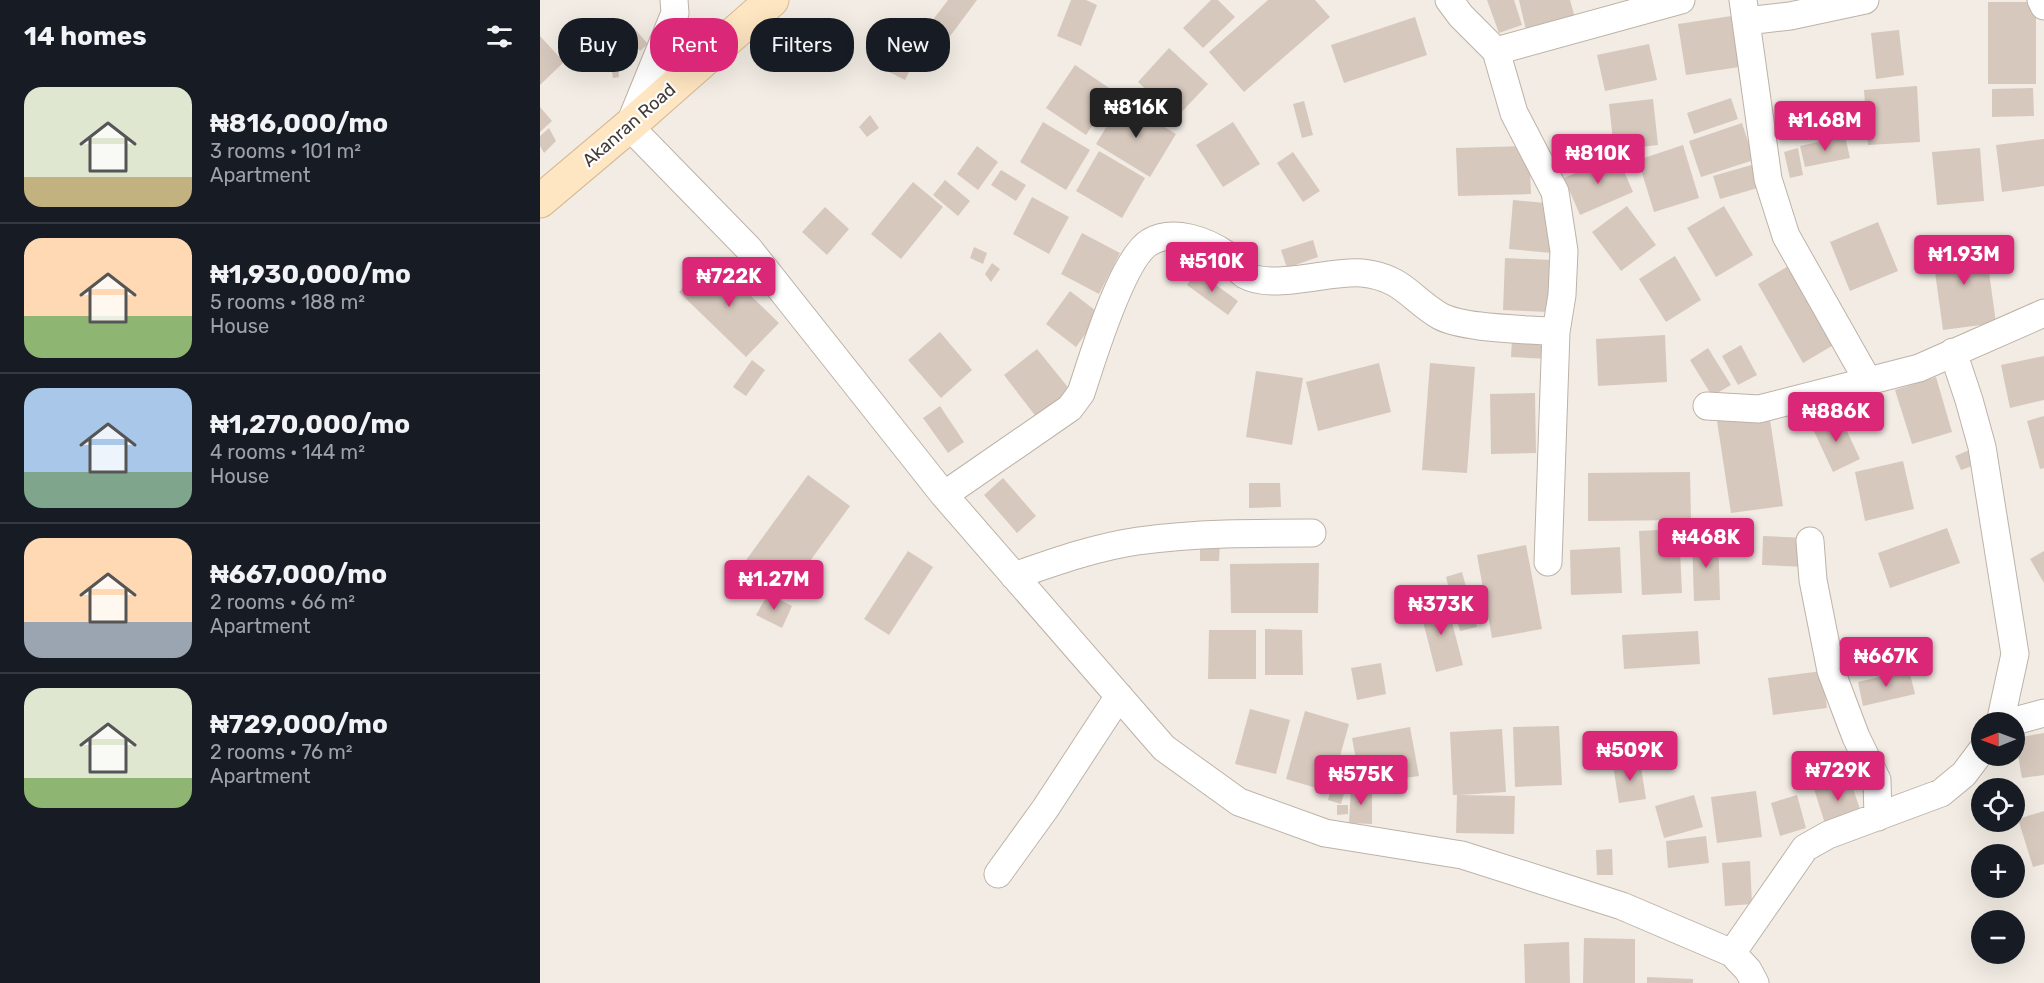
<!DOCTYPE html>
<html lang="en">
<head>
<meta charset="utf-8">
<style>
  :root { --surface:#171b24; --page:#20242c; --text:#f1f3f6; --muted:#9ea1a6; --line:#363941; --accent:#db2777 }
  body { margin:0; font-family:Rubik,sans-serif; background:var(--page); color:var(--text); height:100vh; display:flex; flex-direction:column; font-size:22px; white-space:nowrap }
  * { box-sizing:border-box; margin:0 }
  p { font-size:20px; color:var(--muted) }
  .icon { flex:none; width:33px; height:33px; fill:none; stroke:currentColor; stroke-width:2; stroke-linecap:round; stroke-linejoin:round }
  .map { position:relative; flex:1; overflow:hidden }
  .details { display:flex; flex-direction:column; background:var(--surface); width:540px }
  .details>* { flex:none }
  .hud { position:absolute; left:18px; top:18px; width:570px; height:54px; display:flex; gap:12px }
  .needle { width:39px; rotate:269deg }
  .controls { position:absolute; left:1431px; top:712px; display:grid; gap:12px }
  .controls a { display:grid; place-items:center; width:54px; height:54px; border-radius:50%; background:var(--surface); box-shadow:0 6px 24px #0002; font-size:30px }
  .price { position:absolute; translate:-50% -51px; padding:0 14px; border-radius:6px; background:var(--accent); color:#fff; font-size:20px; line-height:39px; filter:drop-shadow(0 2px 3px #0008) }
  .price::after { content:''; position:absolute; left:50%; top:36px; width:18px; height:14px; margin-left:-9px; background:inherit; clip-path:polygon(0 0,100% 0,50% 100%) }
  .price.on { background:#222; color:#fff }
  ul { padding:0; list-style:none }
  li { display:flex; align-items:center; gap:18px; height:150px; padding:0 24px }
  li+li { border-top:2px solid var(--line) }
  li span { display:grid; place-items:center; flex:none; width:168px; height:120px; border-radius:18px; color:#555 }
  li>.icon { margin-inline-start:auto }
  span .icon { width:72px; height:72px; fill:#fffc; stroke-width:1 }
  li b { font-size:26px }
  h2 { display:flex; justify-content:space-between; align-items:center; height:72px; padding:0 24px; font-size:26px }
  .tag { padding:0 21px; border-radius:24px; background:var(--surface); box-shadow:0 6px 24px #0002; font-size:21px; line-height:54px }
  .tag.on { background:var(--accent); color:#fff }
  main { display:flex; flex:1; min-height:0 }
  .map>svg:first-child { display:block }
</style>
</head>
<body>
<main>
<section class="details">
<h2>14 homes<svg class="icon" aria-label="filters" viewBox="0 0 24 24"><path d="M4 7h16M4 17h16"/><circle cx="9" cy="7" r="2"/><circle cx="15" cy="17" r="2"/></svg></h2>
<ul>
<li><span style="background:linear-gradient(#dfe7d0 75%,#c2b280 0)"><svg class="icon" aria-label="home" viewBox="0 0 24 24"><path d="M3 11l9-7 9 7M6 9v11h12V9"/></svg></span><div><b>₦816,000/mo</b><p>3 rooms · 101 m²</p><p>Apartment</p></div></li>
<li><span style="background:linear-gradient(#ffd9b3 65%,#8fb573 0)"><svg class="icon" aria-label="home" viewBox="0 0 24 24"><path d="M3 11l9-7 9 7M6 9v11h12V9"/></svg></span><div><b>₦1,930,000/mo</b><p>5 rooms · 188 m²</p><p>House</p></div></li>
<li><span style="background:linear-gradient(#a9c7e8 70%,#7fa58c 0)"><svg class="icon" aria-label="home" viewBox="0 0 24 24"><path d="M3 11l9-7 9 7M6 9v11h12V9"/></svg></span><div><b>₦1,270,000/mo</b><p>4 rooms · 144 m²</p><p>House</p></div></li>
<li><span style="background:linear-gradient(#ffd9b3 70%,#9aa5b1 0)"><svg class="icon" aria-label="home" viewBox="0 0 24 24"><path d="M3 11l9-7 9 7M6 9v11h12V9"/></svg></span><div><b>₦667,000/mo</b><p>2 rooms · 66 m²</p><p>Apartment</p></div></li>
<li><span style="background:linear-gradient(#dfe7d0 75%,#8fb573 0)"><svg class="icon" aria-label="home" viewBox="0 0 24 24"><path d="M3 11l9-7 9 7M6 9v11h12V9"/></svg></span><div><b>₦729,000/mo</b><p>2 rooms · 76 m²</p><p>Apartment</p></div></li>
</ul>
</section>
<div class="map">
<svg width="1504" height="983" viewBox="0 0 1504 983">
  <rect width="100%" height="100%" fill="#f2ece4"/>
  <!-- building -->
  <path fill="#d7c8bd" d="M 408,0 L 437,0 L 408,39 L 389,25 Z
    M 531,0 L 546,0 L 557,5 L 541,46 L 517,36 Z
    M 671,0 L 678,0 L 695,17 L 663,48 L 643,28 Z
    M 728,0 L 775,0 L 790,17 L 704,92 L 669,52 Z
    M 947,0 L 974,0 L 982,25 L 959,33 Z
    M 979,0 L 1030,0 L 1035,18 L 986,30 Z
    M 1448,2 L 1496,2 L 1496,84 L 1448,84 Z
    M 1198,15 L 1206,66 L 1146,75 L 1138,24 Z
    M 875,17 L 887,55 L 804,83 L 791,45 Z
    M 93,27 L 108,44 L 100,51 L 86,35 Z
    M 1359,30 L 1364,75 L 1336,79 L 1331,33 Z
    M 0,36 L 24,62 L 0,85 Z
    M 84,41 L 93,48 L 88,55 L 79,47 Z
    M 1109,44 L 1117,80 L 1065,91 L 1057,55 Z
    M 629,48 L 668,84 L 636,118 L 598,82 Z
    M 76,50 L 79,77 L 73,78 L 69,51 Z
    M 348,54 L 372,66 L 365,80 L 341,68 Z
    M 535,65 L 575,92 L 546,135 L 506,108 Z
    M 1377,86 L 1380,142 L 1328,145 L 1324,90 Z
    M 1493,88 L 1494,116 L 1452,117 L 1452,89 Z
    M 1191,98 L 1198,119 L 1154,134 L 1147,113 Z
    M 1113,99 L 1118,145 L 1074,150 L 1069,104 Z
    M 582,101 L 636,134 L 610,177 L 556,144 Z
    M 764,101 L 773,135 L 762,138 L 753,104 Z
    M 0,107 L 12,121 L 0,132 Z
    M 330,115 L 339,128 L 327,137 L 319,127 Z
    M 503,122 L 550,150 L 526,190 L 480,162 Z
    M 693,122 L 720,164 L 683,187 L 656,145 Z
    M 1202,123 L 1214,160 L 1161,177 L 1149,141 Z
    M 9,128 L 16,141 L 4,153 L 0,146 L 0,136 Z
    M 1305,136 L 1310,158 L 1265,167 L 1260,146 Z
    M 1504,139 L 1504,186 L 1462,192 L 1456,145 Z
    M 1143,145 L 1159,198 L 1114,212 L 1098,160 Z
    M 437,146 L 458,162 L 438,190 L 417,174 Z
    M 989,146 L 991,194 L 918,196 L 916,148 Z
    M 1258,148 L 1263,175 L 1250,178 L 1244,152 Z
    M 1440,148 L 1444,201 L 1397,205 L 1392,152 Z
    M 559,151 L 605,178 L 582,218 L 536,191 Z
    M 753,152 L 780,191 L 763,202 L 737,163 Z
    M 1077,155 L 1093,192 L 1040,215 L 1024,178 Z
    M 1215,164 L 1221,187 L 1180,199 L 1173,176 Z
    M 461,170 L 486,185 L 476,201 L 451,185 Z
    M 405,180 L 430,201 L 418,216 L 393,195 Z
    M 373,182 L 403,207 L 361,259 L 331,234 Z
    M 492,197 L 529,217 L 509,254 L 473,234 Z
    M 973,200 L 1017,204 L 1012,253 L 969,249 Z
    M 1087,206 L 1116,245 L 1081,271 L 1052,232 Z
    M 1184,206 L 1213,255 L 1176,277 L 1147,228 Z
    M 285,207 L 309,229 L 287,255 L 262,232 Z
    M 1338,222 L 1358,271 L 1310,291 L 1290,242 Z
    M 542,233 L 580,253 L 559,294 L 521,274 Z
    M 773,240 L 778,257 L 747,268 L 741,250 Z
    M 1445,243 L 1456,323 L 1403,330 L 1392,250 Z
    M 434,247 L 447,253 L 443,264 L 430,258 Z
    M 1135,256 L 1161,300 L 1126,322 L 1099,279 Z
    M 172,258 L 239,323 L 206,357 L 139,292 Z
    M 965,258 L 1012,260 L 1010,312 L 963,310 Z
    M 1257,261 L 1302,340 L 1263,363 L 1218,284 Z
    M 452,263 L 460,269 L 451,282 L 445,274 Z
    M 657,271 L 698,301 L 688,315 L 647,285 Z
    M 530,291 L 560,314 L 536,347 L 506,324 Z
    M 400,332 L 432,370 L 401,398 L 368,360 Z
    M 1125,335 L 1127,382 L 1058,386 L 1056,339 Z
    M 972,339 L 1010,340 L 1009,359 L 971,357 Z
    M 1201,345 L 1217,375 L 1198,385 L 1182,356 Z
    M 1168,348 L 1191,385 L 1172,396 L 1150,360 Z
    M 497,349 L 531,391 L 497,418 L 464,375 Z
    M 1504,356 L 1504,400 L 1470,408 L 1461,365 Z
    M 212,360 L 225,370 L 206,396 L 193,387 Z
    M 839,363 L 851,412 L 778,431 L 766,382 Z
    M 890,363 L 935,367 L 927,473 L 882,470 Z
    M 716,371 L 763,378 L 752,445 L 706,437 Z
    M 1396,377 L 1412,432 L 1372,444 L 1355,390 Z
    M 995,393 L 996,453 L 951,454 L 950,394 Z
    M 400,406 L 424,442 L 408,453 L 383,418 Z
    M 1229,413 L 1243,506 L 1191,513 L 1177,421 Z
    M 1299,414 L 1320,459 L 1293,472 L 1272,427 Z
    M 1504,416 L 1504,468 L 1500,469 L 1487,421 Z
    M 1432,449 L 1438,464 L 1421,470 L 1415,456 Z
    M 1363,461 L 1374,509 L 1325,521 L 1315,472 Z
    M 1150,472 L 1151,520 L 1048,521 L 1048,473 Z
    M 268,475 L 310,506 L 246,594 L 204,563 Z
    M 463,478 L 496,516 L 477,533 L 444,495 Z
    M 709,483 L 740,483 L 741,507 L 709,508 Z
    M 1407,528 L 1420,563 L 1350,588 L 1338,553 Z
    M 1139,529 L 1142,593 L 1102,595 L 1099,531 Z
    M 1178,536 L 1180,600 L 1154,601 L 1152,537 Z
    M 1223,536 L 1268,538 L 1266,567 L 1222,565 Z
    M 660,543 L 680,544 L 679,561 L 660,561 Z
    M 986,545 L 1002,629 L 952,638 L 937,555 Z
    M 1080,547 L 1082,593 L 1031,595 L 1030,550 Z
    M 368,551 L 393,567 L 349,635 L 324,619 Z
    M 1504,551 L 1504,583 L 1490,559 Z
    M 779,563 L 778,613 L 691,613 L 690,564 Z
    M 922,572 L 937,627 L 920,631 L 906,577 Z
    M 228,594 L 252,606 L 242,628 L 216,615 Z
    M 906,599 L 923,665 L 896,672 L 879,606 Z
    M 725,629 L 762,630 L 763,675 L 725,675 Z
    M 669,630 L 716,630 L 716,679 L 668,679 Z
    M 1158,631 L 1160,664 L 1084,669 L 1082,635 Z
    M 841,663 L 846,694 L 817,700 L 811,668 Z
    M 1369,670 L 1375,694 L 1323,706 L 1318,682 Z
    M 1282,671 L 1287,708 L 1233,715 L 1228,678 Z
    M 710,709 L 750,720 L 736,774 L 695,764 Z
    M 765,711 L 809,724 L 790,792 L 746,779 Z
    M 1019,726 L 1022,785 L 975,787 L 973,727 Z
    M 870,727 L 879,776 L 858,779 L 859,785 L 843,788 L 842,782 L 821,786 L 812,738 Z
    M 962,729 L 966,792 L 919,795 L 975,796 L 974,834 L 916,833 L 917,795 L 913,795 L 910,732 Z
    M 1504,733 L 1504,775 L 1482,778 L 1475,738 Z
    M 1100,761 L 1106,799 L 1079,803 L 1073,765 Z
    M 795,775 L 808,779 L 801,804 L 788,800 Z
    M 1309,777 L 1322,815 L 1286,827 L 1274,789 Z
    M 811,787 L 832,788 L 832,824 L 809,823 Z
    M 1216,791 L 1222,837 L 1177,843 L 1171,797 Z
    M 1154,795 L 1163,827 L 1124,838 L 1115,806 Z
    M 1257,795 L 1266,828 L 1240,836 L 1231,803 Z
    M 797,805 L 808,805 L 808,814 L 797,815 Z
    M 1504,811 L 1504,864 L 1493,867 L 1478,819 Z
    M 1166,836 L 1169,863 L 1128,868 L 1126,841 Z
    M 1072,849 L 1073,875 L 1057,875 L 1056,850 Z
    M 1210,861 L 1212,904 L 1185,906 L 1182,863 Z
    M 1044,938 L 1095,939 L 1095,983 L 1043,983 Z
    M 1029,942 L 1030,983 L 985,983 L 984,944 Z
    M 1107,977 L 1153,979 L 1153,983 L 1107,983 Z"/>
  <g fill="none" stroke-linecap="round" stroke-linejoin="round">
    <!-- street casing -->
    <g stroke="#beb2a7" stroke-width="29">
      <path id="street" d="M 134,0 L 135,13 L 89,126 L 209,249 L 404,495 L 624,748 L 699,802 L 785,833 L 922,855 L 1082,906 L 1192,953 L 1208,970 L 1215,983
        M 909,0 L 921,16 L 956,51 L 974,113 L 1015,192 L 1024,251 L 1022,295 L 1016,332 L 1008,562
        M 1203,0 L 1228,179 L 1246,236 L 1328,381
        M 1501,0 L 1504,6
        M 1206,21 L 1250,16 L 1325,0
        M 956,51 L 1141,0
        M 1413,352 L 1429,400 L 1442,447 L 1475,654 L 1460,723
        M 1167,406 L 1219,409 L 1379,368 L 1504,313
        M 404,495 L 530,408 L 541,393 C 552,360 582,258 610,242 C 633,228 667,241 687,255 C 694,260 698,271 705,275 C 734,291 790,270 822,273 C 862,277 870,298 900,316 C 924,329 987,329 1016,332
        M 1270,541 L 1273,580 L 1291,671 L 1316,737 L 1337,780 L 1338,817
        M 474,576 C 514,562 556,547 598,541 C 656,533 714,533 772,533
        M 1467,723 L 1504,713
        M 458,874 L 505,809 L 579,696
        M 1192,953 L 1265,848 L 1288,835 L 1401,793 L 1424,774 L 1442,750"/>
    </g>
    <!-- secondary casing -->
    <g stroke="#d6ba96" stroke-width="35">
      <path id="secondary" d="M 0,201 L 89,126 L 232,0"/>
    </g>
    <!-- street -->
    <use href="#street" stroke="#fff" stroke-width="27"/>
    <!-- secondary -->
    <use href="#secondary" stroke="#ffe6c2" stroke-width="33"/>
  </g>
  <g text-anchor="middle" stroke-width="4.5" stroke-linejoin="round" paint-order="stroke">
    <!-- street labels -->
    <g font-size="18" fill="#443b34" stroke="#fff">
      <text transform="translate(89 125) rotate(-41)" y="6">Akanran Road</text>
    </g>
  </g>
</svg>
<div class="controls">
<a><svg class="needle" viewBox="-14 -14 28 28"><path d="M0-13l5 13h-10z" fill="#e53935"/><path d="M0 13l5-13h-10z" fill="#9ea1a6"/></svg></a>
<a><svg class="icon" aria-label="locate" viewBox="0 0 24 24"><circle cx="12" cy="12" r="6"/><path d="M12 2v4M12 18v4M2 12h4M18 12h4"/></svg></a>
<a>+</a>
<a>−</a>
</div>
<b class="price on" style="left:596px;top:139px">₦816K</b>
<b class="price" style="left:1285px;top:152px">₦1.68M</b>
<b class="price" style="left:1058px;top:185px">₦810K</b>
<b class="price" style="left:1424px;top:286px">₦1.93M</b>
<b class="price" style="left:672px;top:293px">₦510K</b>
<b class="price" style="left:189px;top:308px">₦722K</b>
<b class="price" style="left:1296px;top:443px">₦886K</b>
<b class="price" style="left:1166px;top:569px">₦468K</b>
<b class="price" style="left:234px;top:611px">₦1.27M</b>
<b class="price" style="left:901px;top:636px">₦373K</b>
<b class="price" style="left:1346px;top:688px">₦667K</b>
<b class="price" style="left:1090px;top:782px">₦509K</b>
<b class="price" style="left:1298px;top:802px">₦729K</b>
<b class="price" style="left:821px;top:806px">₦575K</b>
<div class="hud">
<a class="tag">Buy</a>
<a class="tag on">Rent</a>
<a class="tag">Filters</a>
<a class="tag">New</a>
</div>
</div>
</main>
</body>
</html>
